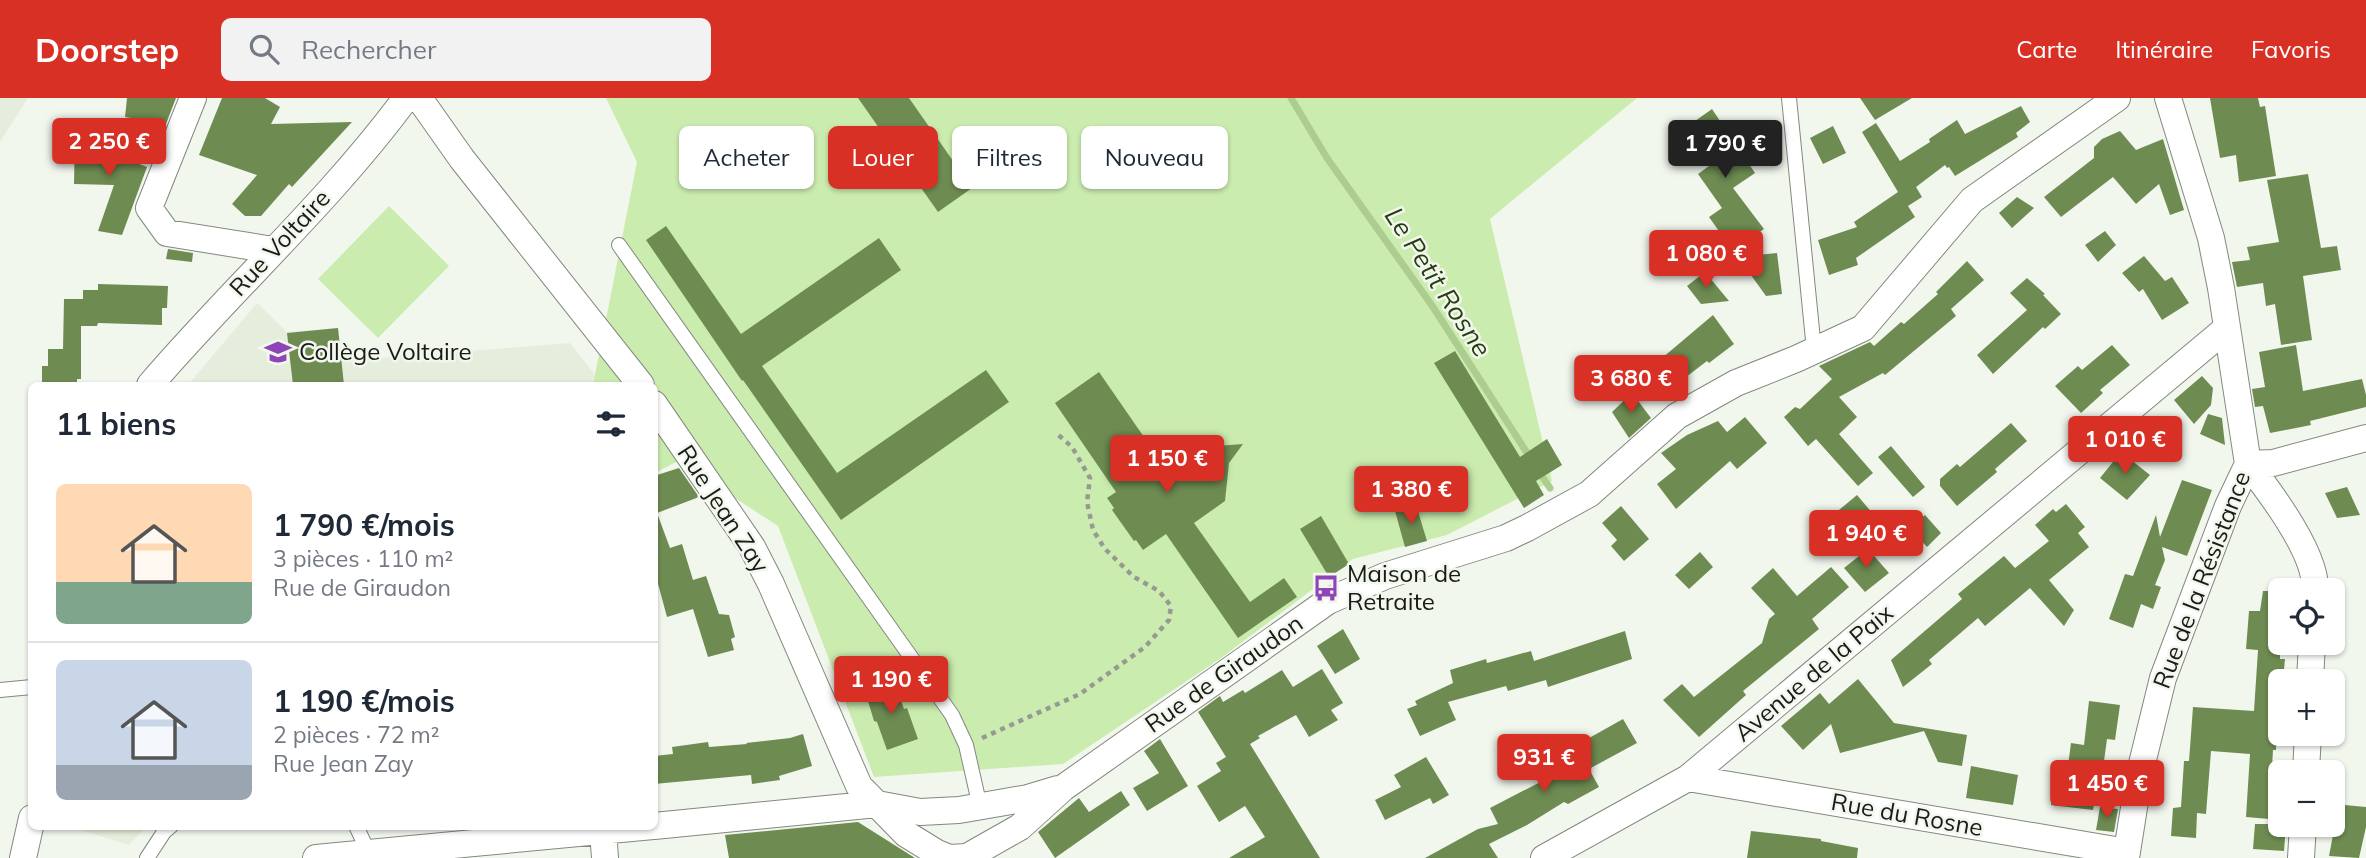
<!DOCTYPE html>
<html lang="fr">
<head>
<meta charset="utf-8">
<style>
  :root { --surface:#fff; --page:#f2f2f3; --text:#1f2937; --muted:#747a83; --line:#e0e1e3; --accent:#d93025 }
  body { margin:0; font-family:Mulish,sans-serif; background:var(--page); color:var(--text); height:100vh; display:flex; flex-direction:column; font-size:26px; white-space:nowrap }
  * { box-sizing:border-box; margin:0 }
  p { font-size:23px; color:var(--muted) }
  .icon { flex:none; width:38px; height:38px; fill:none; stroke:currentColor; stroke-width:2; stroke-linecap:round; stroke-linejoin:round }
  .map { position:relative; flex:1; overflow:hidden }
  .panel { position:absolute; left:28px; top:284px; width:630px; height:448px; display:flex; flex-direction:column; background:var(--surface); border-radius:10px; box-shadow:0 2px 5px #0004 }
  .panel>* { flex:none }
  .guide { position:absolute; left:679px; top:28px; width:665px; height:63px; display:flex; gap:14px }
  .buttons { position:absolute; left:2268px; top:480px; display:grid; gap:14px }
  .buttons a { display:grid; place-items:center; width:77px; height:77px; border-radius:10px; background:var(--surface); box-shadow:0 2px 5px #0004; font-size:35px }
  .price { position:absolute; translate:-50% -60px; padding:0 16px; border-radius:7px; background:var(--accent); color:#fff; font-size:23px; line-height:46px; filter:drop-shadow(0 2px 4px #0008) }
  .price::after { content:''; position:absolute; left:50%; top:42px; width:21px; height:16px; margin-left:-10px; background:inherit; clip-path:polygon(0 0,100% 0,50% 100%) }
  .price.on { background:#222; color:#fff }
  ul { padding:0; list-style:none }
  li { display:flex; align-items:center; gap:21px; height:175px; padding:0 28px }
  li+li { border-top:2px solid var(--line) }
  li span { display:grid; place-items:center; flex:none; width:196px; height:140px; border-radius:10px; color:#555 }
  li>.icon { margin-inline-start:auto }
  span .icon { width:84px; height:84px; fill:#fffc; stroke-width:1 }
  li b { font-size:30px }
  h2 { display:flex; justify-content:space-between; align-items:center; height:84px; padding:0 28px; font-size:30px }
  .chip { padding:0 24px; border-radius:10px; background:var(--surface); box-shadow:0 2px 5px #0004; font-size:24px; line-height:63px }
  .chip.on { background:var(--accent); color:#fff }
  header { display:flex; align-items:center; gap:42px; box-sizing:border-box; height:98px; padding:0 35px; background:var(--accent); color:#fff }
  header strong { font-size:33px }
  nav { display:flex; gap:38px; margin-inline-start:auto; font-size:24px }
  .search { width:490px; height:63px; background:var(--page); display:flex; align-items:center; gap:18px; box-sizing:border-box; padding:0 24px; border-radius:10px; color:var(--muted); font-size:26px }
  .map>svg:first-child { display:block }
</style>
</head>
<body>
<header>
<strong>Doorstep</strong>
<div class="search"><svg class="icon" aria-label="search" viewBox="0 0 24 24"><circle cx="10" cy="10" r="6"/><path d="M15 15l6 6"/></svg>Rechercher</div>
<nav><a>Carte</a><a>Itinéraire</a><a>Favoris</a></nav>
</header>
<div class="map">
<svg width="2366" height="760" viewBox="0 0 2366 760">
  <rect width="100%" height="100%" fill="#f2f7ee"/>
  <!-- built -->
  <path fill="#e5eedd" d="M 0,0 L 28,0 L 0,44 Z
    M 257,205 L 287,234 L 338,230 L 342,263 L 570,245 L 603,287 L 188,287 Z
    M 82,728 L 147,728 L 129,747 L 81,732 Z"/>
  <!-- green -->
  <path fill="#cbecaf" d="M 606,0 L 1637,0 L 1490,121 L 1552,383 L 1447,437 L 1353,461 L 1221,560 L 1063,666 L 874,679 L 778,428 L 678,363 L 655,375 L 654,287 L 593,287 L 637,64 Z
    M 389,108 L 449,168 L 378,240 L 318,181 Z"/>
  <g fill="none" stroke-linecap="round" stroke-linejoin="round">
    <!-- stream -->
    <path stroke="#adcd90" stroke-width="7" d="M 1291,0 L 1327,60 L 1433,209 L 1531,361
      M 1537,371 L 1550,390"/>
  </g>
  <!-- building -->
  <path fill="#6e8c52" d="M 127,0 L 176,0 L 166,26 L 125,19 Z
    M 222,0 L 265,0 L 280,9 L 271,26 L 352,24 L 292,89 L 289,86 L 261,118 L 245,118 L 232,106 L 257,77 L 199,57 Z
    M 858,0 L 909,0 L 972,90 L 938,114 Z
    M 1860,0 L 1912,0 L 1875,22 Z
    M 2210,0 L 2258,0 L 2260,9 L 2265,8 L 2276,78 L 2239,84 L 2236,57 L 2220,60 Z
    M 2021,8 L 2030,24 L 2016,35 L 2018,39 L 1955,78 L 1949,69 L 1947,70 L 1945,67 L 1916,89 L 1922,99 L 1908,108 L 1915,119 L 1856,160 L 1858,167 L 1829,177 L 1818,142 L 1857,129 L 1854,124 L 1898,94 L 1862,34 L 1876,25 L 1900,63 L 1930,44 L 1929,41 L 1957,22 L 1965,36 Z
    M 1712,11 L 1755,75 L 1733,90 L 1764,131 L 1733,153 L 1709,119 L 1722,110 L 1698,76 L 1709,68 L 1691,42 L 1696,38 L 1688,28 Z
    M 1833,28 L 1846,55 L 1823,66 L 1810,40 Z
    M 2120,33 L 2136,52 L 2163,41 L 2184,112 L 2170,117 L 2159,86 L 2136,106 L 2113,79 L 2061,119 L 2044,99 L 2094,60 L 2094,49 L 2102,41 Z
    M 75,34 L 137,57 L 134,64 L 147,69 L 122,137 L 98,133 L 114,87 L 74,86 Z
    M 2308,76 L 2321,150 L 2337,148 L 2341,172 L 2303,178 L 2312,242 L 2281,247 L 2275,206 L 2266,208 L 2263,185 L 2237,189 L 2232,164 L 2250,162 L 2247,149 L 2279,144 L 2267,82 Z
    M 2017,99 L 2034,110 L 2012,130 L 1999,115 Z
    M 666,128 L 741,236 L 879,140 L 901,172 L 762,268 L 837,375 L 986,272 L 1009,304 L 841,422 L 743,282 L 742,283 L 646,142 Z
    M 2105,133 L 2116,147 L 2098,164 L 2085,147 Z
    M 168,151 L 193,155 L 192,164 L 166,161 Z
    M 1777,155 L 1782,196 L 1766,198 L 1738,159 Z
    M 2144,158 L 2165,183 L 2172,179 L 2189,205 L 2162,222 L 2143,191 L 2139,194 L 2122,175 Z
    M 1967,163 L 1984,182 L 1951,211 L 1956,218 L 1885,277 L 1883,275 L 1839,299 L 1857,319 L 1839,336 L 1873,375 L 1858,388 L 1816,341 L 1808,348 L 1784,319 L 1795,309 L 1800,311 L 1832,281 L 1819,268 L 1870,244 L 1874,248 L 1901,224 L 1904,226 L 1938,196 L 1936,194 Z
    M 1705,174 L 1729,203 L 1701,206 L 1687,188 Z
    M 2027,180 L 2045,196 L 2043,197 L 2061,216 L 2045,231 L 2043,229 L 1993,276 L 1977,257 L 2027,212 L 2010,195 Z
    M 98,186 L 168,188 L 167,210 L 162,210 L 162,227 L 98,225 L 97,228 L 81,228 L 81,281 L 77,281 L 77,287 L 42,287 L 42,268 L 48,268 L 48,251 L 63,251 L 64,201 L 83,201 L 83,192 L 98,192 Z
    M 1713,217 L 1734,246 L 1709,265 L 1707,263 L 1673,289 L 1655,266 Z
    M 338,230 L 344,287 L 293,287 L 287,235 Z
    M 2112,247 L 2130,267 L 2100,292 L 2103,295 L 2081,315 L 2055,288 L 2078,268 L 2082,272 Z
    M 2296,247 L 2303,293 L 2362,281 L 2366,297 L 2366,309 L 2310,323 L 2311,327 L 2270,335 L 2263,308 L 2255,309 L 2252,291 L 2265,289 L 2259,254 Z
    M 1455,253 L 1520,359 L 1547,341 L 1562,367 L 1536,383 L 1544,397 L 1524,410 L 1434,265 Z
    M 1641,258 L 1656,279 L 1633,296 L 1618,275 Z
    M 1099,274 L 1155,355 L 1178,339 L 1217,348 L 1243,346 L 1229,365 L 1225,403 L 1194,425 L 1250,504 L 1284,480 L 1297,499 L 1238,540 L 1166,436 L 1143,452 L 1136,442 L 1134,443 L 1112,412 L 1114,410 L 1107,400 L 1116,394 L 1055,305 Z
    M 2202,278 L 2213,290 L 2211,307 L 2194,326 L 2174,302 Z
    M 1632,295 L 1651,320 L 1629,340 L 1612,314 Z
    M 2208,316 L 2222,320 L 2225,347 L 2200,336 Z
    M 1745,319 L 1767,345 L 1737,371 L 1730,363 L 1676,411 L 1657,386 L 1676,371 L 1661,355 L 1687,337 L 1718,323 L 1727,334 Z
    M 2011,325 L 2027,343 L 1995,371 L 1997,374 L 1957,408 L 1940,388 L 1940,381 L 1957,366 L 1960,369 Z
    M 1891,348 L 1925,389 L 1913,399 L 1878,359 Z
    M 2121,354 L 2150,377 L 2127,402 L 2100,380 Z
    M 679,370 L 699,399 L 657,415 L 670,450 L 682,446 L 693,482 L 706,478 L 719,516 L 729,517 L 735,539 L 731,541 L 734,552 L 708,559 L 693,511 L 667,519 L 654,471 L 654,378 Z
    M 2182,382 L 2212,392 L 2187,458 L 2162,449 L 2165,462 L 2155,487 L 2161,489 L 2153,511 L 2141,506 L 2133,530 L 2109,521 L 2125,476 L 2133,478 L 2156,417 L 2160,439 Z
    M 2347,389 L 2360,417 L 2337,420 L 2325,395 Z
    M 1857,397 L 1874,417 L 1850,438 L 1836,422 L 1843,416 L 1839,412 Z
    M 2066,406 L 2085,429 L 2078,435 L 2089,449 L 2049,482 L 2074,512 L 2064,528 L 2030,490 L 1985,528 L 1978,520 L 1929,562 L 1932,566 L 1903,589 L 1891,562 L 1962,501 L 1958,496 L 2004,458 L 2015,470 L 2049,443 L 2035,427 L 2053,411 L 2056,414 Z
    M 1416,407 L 1427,443 L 1405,449 L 1395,413 Z
    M 1621,408 L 1649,441 L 1624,463 L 1611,448 L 1617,442 L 1602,425 Z
    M 1925,417 L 1941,435 L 1927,449 L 1910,430 Z
    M 1321,418 L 1349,466 L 1329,479 L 1300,431 Z
    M 1868,451 L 1889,475 L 1865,494 L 1844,470 Z
    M 1700,454 L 1713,469 L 1689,491 L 1675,477 Z
    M 1831,469 L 1849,489 L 1812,521 L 1819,531 L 1743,593 L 1746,597 L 1699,639 L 1663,602 L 1682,586 L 1694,599 L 1762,545 L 1769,521 L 1775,516 L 1751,490 L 1773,470 L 1797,498 Z
    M 2263,493 L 2280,493 L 2280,561 L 2285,561 L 2283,583 L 2280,583 L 2280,614 L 2278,616 L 2276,652 L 2273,652 L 2269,721 L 2246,719 L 2250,656 L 2211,653 L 2206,716 L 2197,715 L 2196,740 L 2171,738 L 2173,710 L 2181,709 L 2184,663 L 2189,663 L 2193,609 L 2254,613 L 2258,552 L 2246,551 L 2249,513 L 2260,513 Z
    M 1343,531 L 1360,561 L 1335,576 L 1317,548 Z
    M 1625,533 L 1632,561 L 1548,589 L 1546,582 L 1508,593 L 1506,588 L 1448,604 L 1456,622 L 1420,638 L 1407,611 L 1417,607 L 1415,603 L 1453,585 L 1450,572 L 1486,561 L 1487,565 L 1531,553 L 1534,563 Z
    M 1322,571 L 1343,605 L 1331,612 L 1338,622 L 1309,639 L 1296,617 L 1258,638 L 1260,640 L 1250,646 L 1320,760 L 1229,760 L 1265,739 L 1245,708 L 1219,724 L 1197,688 L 1221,673 L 1216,665 L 1226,659 L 1198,614 L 1220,598 L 1223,604 L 1243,592 L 1245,595 L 1282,572 L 1293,589 Z
    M 1858,581 L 1894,625 L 1967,637 L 1962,668 L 1938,664 L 1924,633 L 1840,655 L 1831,626 L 1803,652 L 1781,628 L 1820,595 L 1829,606 Z
    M 891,584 L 898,603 L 901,603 L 904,611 L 907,610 L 918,641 L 887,652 L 877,624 L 874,623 L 865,593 Z
    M 2089,603 L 2120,607 L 2115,642 L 2107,641 L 2102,678 L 2098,684 L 2093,712 L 2051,707 L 2055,681 L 2066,683 L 2071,645 L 2084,647 Z
    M 1623,621 L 1637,645 L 1589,671 L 1599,689 L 1568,706 L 1564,704 L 1527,727 L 1489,746 L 1498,760 L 1425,760 L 1478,731 L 1498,726 L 1490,710 L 1575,666 L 1566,653 Z
    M 803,636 L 812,668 L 779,678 L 780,682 L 752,686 L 751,677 L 654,686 L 654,658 L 673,656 L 672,649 L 708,644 L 709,649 L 747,646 L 746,645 L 790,640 Z
    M 1160,641 L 1188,688 L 1147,713 L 1133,690 L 1159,675 L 1144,653 Z
    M 1426,659 L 1449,697 L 1433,706 L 1430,700 L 1385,722 L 1375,702 L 1401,689 L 1394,677 Z
    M 1971,668 L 2018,677 L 2013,707 L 1966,700 Z
    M 1121,693 L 1130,707 L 1055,760 L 1038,734 L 1079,700 L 1089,714 Z
    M 2334,706 L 2366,709 L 2366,729 L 2359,760 L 2329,758 L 2333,737 Z
    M 2100,709 L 2118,711 L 2114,734 L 2096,732 Z
    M 858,724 L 915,760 L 729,760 L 725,737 Z
    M 2255,726 L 2286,726 L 2284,753 L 2253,751 Z
    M 1751,733 L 1821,741 L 1821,743 L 1858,750 L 1857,760 L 1747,760 Z"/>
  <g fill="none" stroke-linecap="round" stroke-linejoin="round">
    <!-- service casing -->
    <g stroke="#83887f" stroke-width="16">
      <path id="service" d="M 1789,0 L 1814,252
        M 619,147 L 952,617 L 966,647 L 980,709
        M 0,592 L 32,589
        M 356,728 L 369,755
        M 147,760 L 164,734 L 171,728"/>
    </g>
    <!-- minor casing -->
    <g stroke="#83887f" stroke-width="28">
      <path id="minor" d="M 193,0 L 149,110 L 167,135 L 273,152
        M 419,0 L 462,61 L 641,287
        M 150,287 C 233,190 330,103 406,0
        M 654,306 L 752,449 L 771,486 L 859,688 L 906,736 L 937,755 L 949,760 L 967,759 L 1020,729 L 1063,690 L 1328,503 L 1385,478 L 1506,440 L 1527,430 L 1589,396 L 1677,318 L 1736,285 L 1796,261 L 1863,230 L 1972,102 L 2117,0
        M 2248,366 C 2270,394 2317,456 2315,492
        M 2248,366 L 2273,365 L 2366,340
        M 2310,583 L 2312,544
        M 2306,674 L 2308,635
        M 1688,680 L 2127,754
        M 654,728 L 877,706 L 920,714 L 959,712 L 1028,700 L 1058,691
        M 603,733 L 605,760
        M 23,760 L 32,720
        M 316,760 L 653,728
        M 1544,760 L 1688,680 L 2227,230
        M 2126,760 L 2139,678 L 2163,580 L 2228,408 L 2248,366 L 2221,190 L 2211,140 L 2168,0
        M 2301,760 L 2303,726"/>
    </g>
    <!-- path -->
    <path stroke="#969a93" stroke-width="4.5" stroke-dasharray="5 5" stroke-linecap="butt" d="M 982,640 L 1080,596 L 1145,549 L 1169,522 L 1171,508 L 1159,493 L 1134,479 L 1105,451 L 1093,432 L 1087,404 L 1090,380 L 1072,349 L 1055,334"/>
    <!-- service -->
    <use href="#service" stroke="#fff" stroke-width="14"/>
    <!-- minor -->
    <use href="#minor" stroke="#fff" stroke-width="26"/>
  </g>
  <!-- icons -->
  <defs>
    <g id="school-bare" transform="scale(2.1)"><path d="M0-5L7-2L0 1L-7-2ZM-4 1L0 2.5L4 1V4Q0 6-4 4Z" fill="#8e45b8" stroke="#f2f7ee" stroke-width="2.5" paint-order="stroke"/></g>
    <g id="bus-bare" transform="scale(2.1)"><path d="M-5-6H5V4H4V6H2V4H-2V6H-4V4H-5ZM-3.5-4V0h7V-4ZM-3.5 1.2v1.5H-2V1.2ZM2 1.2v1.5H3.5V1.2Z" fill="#8e45b8" stroke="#f2f7ee" stroke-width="2.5" paint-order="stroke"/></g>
  </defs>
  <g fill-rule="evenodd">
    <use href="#school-bare" x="278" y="254"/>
    <use href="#bus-bare" x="1326" y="490"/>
  </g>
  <g text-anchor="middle" stroke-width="5" stroke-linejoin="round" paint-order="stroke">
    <!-- street labels -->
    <g font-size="24" fill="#191b17" stroke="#f2f7ee">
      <text transform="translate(280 145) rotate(-47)" y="8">Rue Voltaire</text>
      <text transform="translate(723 411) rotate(57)" y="8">Rue Jean Zay</text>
      <text transform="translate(2202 482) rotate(-69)" y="8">Rue de la Résistance</text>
      <text transform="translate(1814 575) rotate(-40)" y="8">Avenue de la Paix</text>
      <text transform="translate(1224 576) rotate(-35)" y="8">Rue de Giraudon</text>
      <text transform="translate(1907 717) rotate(10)" y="8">Rue du Rosne</text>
    </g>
    <!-- poi labels -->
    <g font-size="24" fill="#191b17" stroke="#f2f7ee" text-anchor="start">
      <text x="299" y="262">Collège Voltaire</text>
      <text x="1347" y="484">Maison de<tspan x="1347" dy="28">Retraite</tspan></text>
    </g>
    <!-- water labels -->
    <g font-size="26" font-style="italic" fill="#293d12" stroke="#f2f7ee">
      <text transform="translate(1438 184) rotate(57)" y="9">Le Petit Rosne</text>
    </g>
  </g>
</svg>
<div class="buttons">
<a><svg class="icon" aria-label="locate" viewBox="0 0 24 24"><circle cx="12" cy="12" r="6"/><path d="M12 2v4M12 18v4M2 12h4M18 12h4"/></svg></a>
<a>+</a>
<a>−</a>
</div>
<b class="price" style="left:109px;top:80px">2 250 €</b>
<b class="price on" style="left:1725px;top:82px">1 790 €</b>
<b class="price" style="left:1706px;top:192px">1 080 €</b>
<b class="price" style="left:1631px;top:317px">3 680 €</b>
<b class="price" style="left:2125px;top:378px">1 010 €</b>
<b class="price" style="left:1167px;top:397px">1 150 €</b>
<b class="price" style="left:1411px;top:428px">1 380 €</b>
<b class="price" style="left:1866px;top:472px">1 940 €</b>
<b class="price" style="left:891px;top:618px">1 190 €</b>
<b class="price" style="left:1544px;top:696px">931 €</b>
<b class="price" style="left:2107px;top:722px">1 450 €</b>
<div class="guide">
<a class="chip">Acheter</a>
<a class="chip on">Louer</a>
<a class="chip">Filtres</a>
<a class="chip">Nouveau</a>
</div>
<section class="panel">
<h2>11 biens<svg class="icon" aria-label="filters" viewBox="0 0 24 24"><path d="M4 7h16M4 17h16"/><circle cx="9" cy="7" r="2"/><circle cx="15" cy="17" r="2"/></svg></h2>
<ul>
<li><span style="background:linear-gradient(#ffd9b3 70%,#7fa58c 0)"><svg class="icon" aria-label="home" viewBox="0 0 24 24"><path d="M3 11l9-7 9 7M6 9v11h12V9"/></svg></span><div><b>1 790 €/mois</b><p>3 pièces · 110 m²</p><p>Rue de Giraudon</p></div></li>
<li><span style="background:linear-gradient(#c9d6e8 75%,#9aa5b1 0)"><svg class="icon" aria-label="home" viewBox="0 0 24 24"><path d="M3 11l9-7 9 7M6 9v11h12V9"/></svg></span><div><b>1 190 €/mois</b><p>2 pièces · 72 m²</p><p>Rue Jean Zay</p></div></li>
</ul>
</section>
</div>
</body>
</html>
